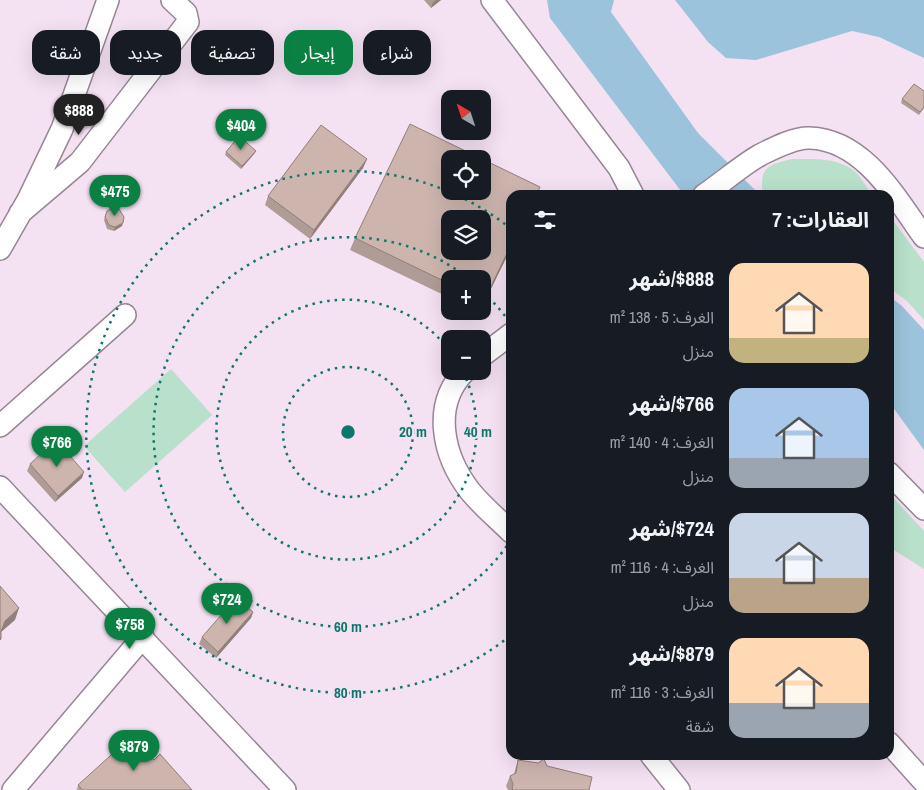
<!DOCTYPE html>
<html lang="ar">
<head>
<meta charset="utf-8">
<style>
  :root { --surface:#171b24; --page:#242831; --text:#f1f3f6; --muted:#9ea1a6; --accent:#0b8043 }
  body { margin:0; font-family:"Archivo Narrow","Noto Sans Arabic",sans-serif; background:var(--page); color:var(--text); direction:rtl; height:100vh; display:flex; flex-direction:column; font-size:19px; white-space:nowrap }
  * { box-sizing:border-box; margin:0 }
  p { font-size:16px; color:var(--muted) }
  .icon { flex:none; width:28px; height:28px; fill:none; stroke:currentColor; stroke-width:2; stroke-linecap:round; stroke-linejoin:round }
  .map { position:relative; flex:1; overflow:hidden; direction:ltr }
  .panel { position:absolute; left:506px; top:190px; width:388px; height:570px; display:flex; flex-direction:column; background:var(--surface); border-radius:15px; box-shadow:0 5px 20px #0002; direction:rtl }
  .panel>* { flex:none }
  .top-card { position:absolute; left:15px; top:30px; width:416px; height:45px; direction:rtl; display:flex; gap:10px }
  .needle { width:32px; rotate:321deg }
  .controls { position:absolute; left:441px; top:90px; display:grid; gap:10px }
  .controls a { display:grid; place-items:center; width:50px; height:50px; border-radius:10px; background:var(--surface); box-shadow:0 5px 20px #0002; font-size:25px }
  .price { position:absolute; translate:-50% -42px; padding:0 11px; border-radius:18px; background:var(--accent); color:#fff; font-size:16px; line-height:32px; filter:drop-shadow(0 1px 2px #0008) }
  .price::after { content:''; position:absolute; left:50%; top:30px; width:15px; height:11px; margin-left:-8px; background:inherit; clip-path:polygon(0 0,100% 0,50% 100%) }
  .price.current { background:#222; color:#fff }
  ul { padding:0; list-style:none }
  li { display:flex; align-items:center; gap:15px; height:125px; padding:0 25px }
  li span { display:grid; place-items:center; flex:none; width:140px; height:100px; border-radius:15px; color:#555 }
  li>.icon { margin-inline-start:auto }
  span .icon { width:60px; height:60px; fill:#fffc; stroke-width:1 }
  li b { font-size:21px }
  h2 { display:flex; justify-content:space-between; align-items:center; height:60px; padding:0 25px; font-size:21px }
  .chip { padding:0 18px; border-radius:15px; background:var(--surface); box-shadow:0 5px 20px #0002; font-size:18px; line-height:45px }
  .chip.current { background:var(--accent); color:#fff }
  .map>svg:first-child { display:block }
</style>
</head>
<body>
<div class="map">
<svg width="924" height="790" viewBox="0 0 924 790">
  <rect width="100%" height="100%" fill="#f4e1f2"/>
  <!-- green -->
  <path fill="#b8e0ca" d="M 792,159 C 812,159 836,157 853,170 C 861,176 866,187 872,195 L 763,195 C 759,168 767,165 792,159 Z
    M 889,215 L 924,262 L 924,320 L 907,301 L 889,288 Z
    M 171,369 L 212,415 L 125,492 L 84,446 Z
    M 889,493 L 924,531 L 924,569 L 889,547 Z"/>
  <!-- water -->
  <path fill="#9bc3db" d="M 547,0 L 614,0 L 611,12 L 698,133 L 760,195 L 684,195 L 550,18 Z
    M 675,0 L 924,0 L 924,58 L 879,37 L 852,31 L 756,60 L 726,58 L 708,42 Z
    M 889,296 L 902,306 L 924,330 L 924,450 L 889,402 Z"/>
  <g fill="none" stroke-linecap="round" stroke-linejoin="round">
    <!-- street casing -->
    <g stroke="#978695" stroke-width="24">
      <path id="street" d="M 492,0 L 619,168 L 633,195
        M 704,195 C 723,182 741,166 760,155 C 774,148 795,137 810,138 C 864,140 896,198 924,237
        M 20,213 L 80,162 L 188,22 L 186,13 L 172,0
        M 0,249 L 28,200 L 62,129 L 108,0
        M 482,356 L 511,334
        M 465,371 C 431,405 443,456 470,491 C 482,506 498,519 511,532
        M 0,426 L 125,315
        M 889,473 L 924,509
        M 0,487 L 285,790
        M 889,743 L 924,782
        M 651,755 L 679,790
        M 13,790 L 143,637"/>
    </g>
    <!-- street -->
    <use href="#street" stroke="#fff" stroke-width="21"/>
  </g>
  <!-- wall -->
  <path fill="#b09c96" d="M 424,0 L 441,0 L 431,8 Z
    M 924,91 L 924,108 L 919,115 L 901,103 L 902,99 Z
    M 256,151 L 254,154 L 241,169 L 225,155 L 226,152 Z
    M 367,159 L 363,168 L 310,239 L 265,205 L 268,196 Z
    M 511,195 L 511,248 L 482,307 L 482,279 L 450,279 L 450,298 L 350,250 L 355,238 Z
    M 107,211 L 122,226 L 114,231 L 107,229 L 104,220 Z
    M 30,464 L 82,478 L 55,502 L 27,471 Z
    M 253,612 L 251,618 L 216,658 L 199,644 L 202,637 Z
    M 154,760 L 192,790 L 77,790 L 78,785 Z
    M 518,760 L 547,766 L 589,790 L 508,790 L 506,786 L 510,776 L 514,774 L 515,770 Z"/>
  <!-- shaded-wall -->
  <path fill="#907f7a" d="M 436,0 L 441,0 L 431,8 L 433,2 Z
    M 256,151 L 254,154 L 241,169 L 242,166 Z
    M 367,159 L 363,168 L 310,239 L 314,230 Z
    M 123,223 L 122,226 L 114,231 L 115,227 Z
    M 511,245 L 511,248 L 482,307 L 484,301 Z
    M 84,472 L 82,478 L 55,502 L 58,496 Z
    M 19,608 L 15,620 L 0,633 L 5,621 Z
    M 253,612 L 251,618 L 216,658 L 218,652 Z"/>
  <!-- building -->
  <path fill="#cdb5ae" stroke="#907f7a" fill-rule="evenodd" d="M 914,84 L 924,91 L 924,107 L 920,112 L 902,99 Z
    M 410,124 L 482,159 L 450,159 L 450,191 L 482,191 L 482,159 L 540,187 L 536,195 L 511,195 L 511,245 L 484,301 L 482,300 L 482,279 L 450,279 L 450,284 L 355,238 ZM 450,219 L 482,219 L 482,251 L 450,251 Z
    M 321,125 L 367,159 L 314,230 L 268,196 Z
    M 239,136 L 256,151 L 242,166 L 226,152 Z
    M 113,208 L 119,209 L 124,217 L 123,223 L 115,227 L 109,225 L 105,217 L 107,211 Z
    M 56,440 L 84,472 L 58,496 L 30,464 Z
    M 0,586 L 19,608 L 5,621 L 1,631 L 1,639 L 0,640 Z
    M 236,598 L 253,612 L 218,652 L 202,637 Z
    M 132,736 L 154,760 L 160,754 L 192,790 L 83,790 L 78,785 Z
    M 544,759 L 547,766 L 592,777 L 589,790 L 512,790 L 513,784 L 510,776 L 516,773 L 518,760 L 538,763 Z"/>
  <!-- distance rings -->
  <g fill="none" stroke="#0f766e" stroke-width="2.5" stroke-dasharray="2.5 5">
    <circle cx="348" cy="432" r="65"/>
    <path d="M463 372A130 130 0 1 1 450 351"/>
    <path d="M511 540A195 195 0 1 1 468 278M483 292A195 195 0 0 1 511 324"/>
    <path d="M510 636A261 261 0 1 1 510 228"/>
  </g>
  <circle cx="348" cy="432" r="8" fill="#0f766e" stroke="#f4e1f2" stroke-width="2.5"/>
  <g font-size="15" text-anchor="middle" font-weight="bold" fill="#0f766e" stroke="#f4e1f2" stroke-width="4" stroke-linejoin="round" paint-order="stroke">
    <text x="413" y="437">20 m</text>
    <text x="478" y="437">40 m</text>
    <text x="348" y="632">60 m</text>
    <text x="348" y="698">80 m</text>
  </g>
</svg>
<div class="controls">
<a><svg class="needle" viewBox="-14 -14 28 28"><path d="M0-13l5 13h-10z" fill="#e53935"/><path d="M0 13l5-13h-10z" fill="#9ea1a6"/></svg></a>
<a><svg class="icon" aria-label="locate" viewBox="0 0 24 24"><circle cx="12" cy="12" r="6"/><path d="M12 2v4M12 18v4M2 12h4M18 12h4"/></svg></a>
<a><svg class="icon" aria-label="layers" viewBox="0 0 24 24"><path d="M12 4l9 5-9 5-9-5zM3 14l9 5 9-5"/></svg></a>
<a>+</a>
<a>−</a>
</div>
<b class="price current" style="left:79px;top:136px">$888</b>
<b class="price" style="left:241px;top:151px">$404</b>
<b class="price" style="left:115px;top:217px">$475</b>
<b class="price" style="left:57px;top:468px">$766</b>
<b class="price" style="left:227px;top:625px">$724</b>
<b class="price" style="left:130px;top:650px">$758</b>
<b class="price" style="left:134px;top:772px">$879</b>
<div class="top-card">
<a class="chip">شراء</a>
<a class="chip current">إيجار</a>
<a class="chip">تصفية</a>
<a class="chip">جديد</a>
<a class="chip">شقة</a>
</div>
<section class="panel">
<h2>العقارات: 7<svg class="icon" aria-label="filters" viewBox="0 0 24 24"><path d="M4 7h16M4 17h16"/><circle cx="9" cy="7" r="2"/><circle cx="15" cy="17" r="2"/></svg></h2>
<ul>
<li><span style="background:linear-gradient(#ffd9b3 75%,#c2b280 0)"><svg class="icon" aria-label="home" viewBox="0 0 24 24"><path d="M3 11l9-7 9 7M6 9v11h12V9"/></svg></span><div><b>$888/شهر</b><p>الغرف: 5 · 138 m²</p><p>منزل</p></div></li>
<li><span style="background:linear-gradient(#a9c7e8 70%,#9aa5b1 0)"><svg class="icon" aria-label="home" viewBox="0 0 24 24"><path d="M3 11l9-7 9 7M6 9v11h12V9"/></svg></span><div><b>$766/شهر</b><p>الغرف: 4 · 140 m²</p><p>منزل</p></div></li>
<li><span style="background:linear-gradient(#c9d6e8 65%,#b9a48a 0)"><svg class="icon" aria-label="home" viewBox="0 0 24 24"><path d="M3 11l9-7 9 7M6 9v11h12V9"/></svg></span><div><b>$724/شهر</b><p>الغرف: 4 · 116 m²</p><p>منزل</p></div></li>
<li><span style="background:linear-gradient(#ffd9b3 65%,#9aa5b1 0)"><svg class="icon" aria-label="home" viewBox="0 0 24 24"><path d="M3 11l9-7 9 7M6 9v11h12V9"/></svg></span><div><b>$879/شهر</b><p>الغرف: 3 · 116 m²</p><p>شقة</p></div></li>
</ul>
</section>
</div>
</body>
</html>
